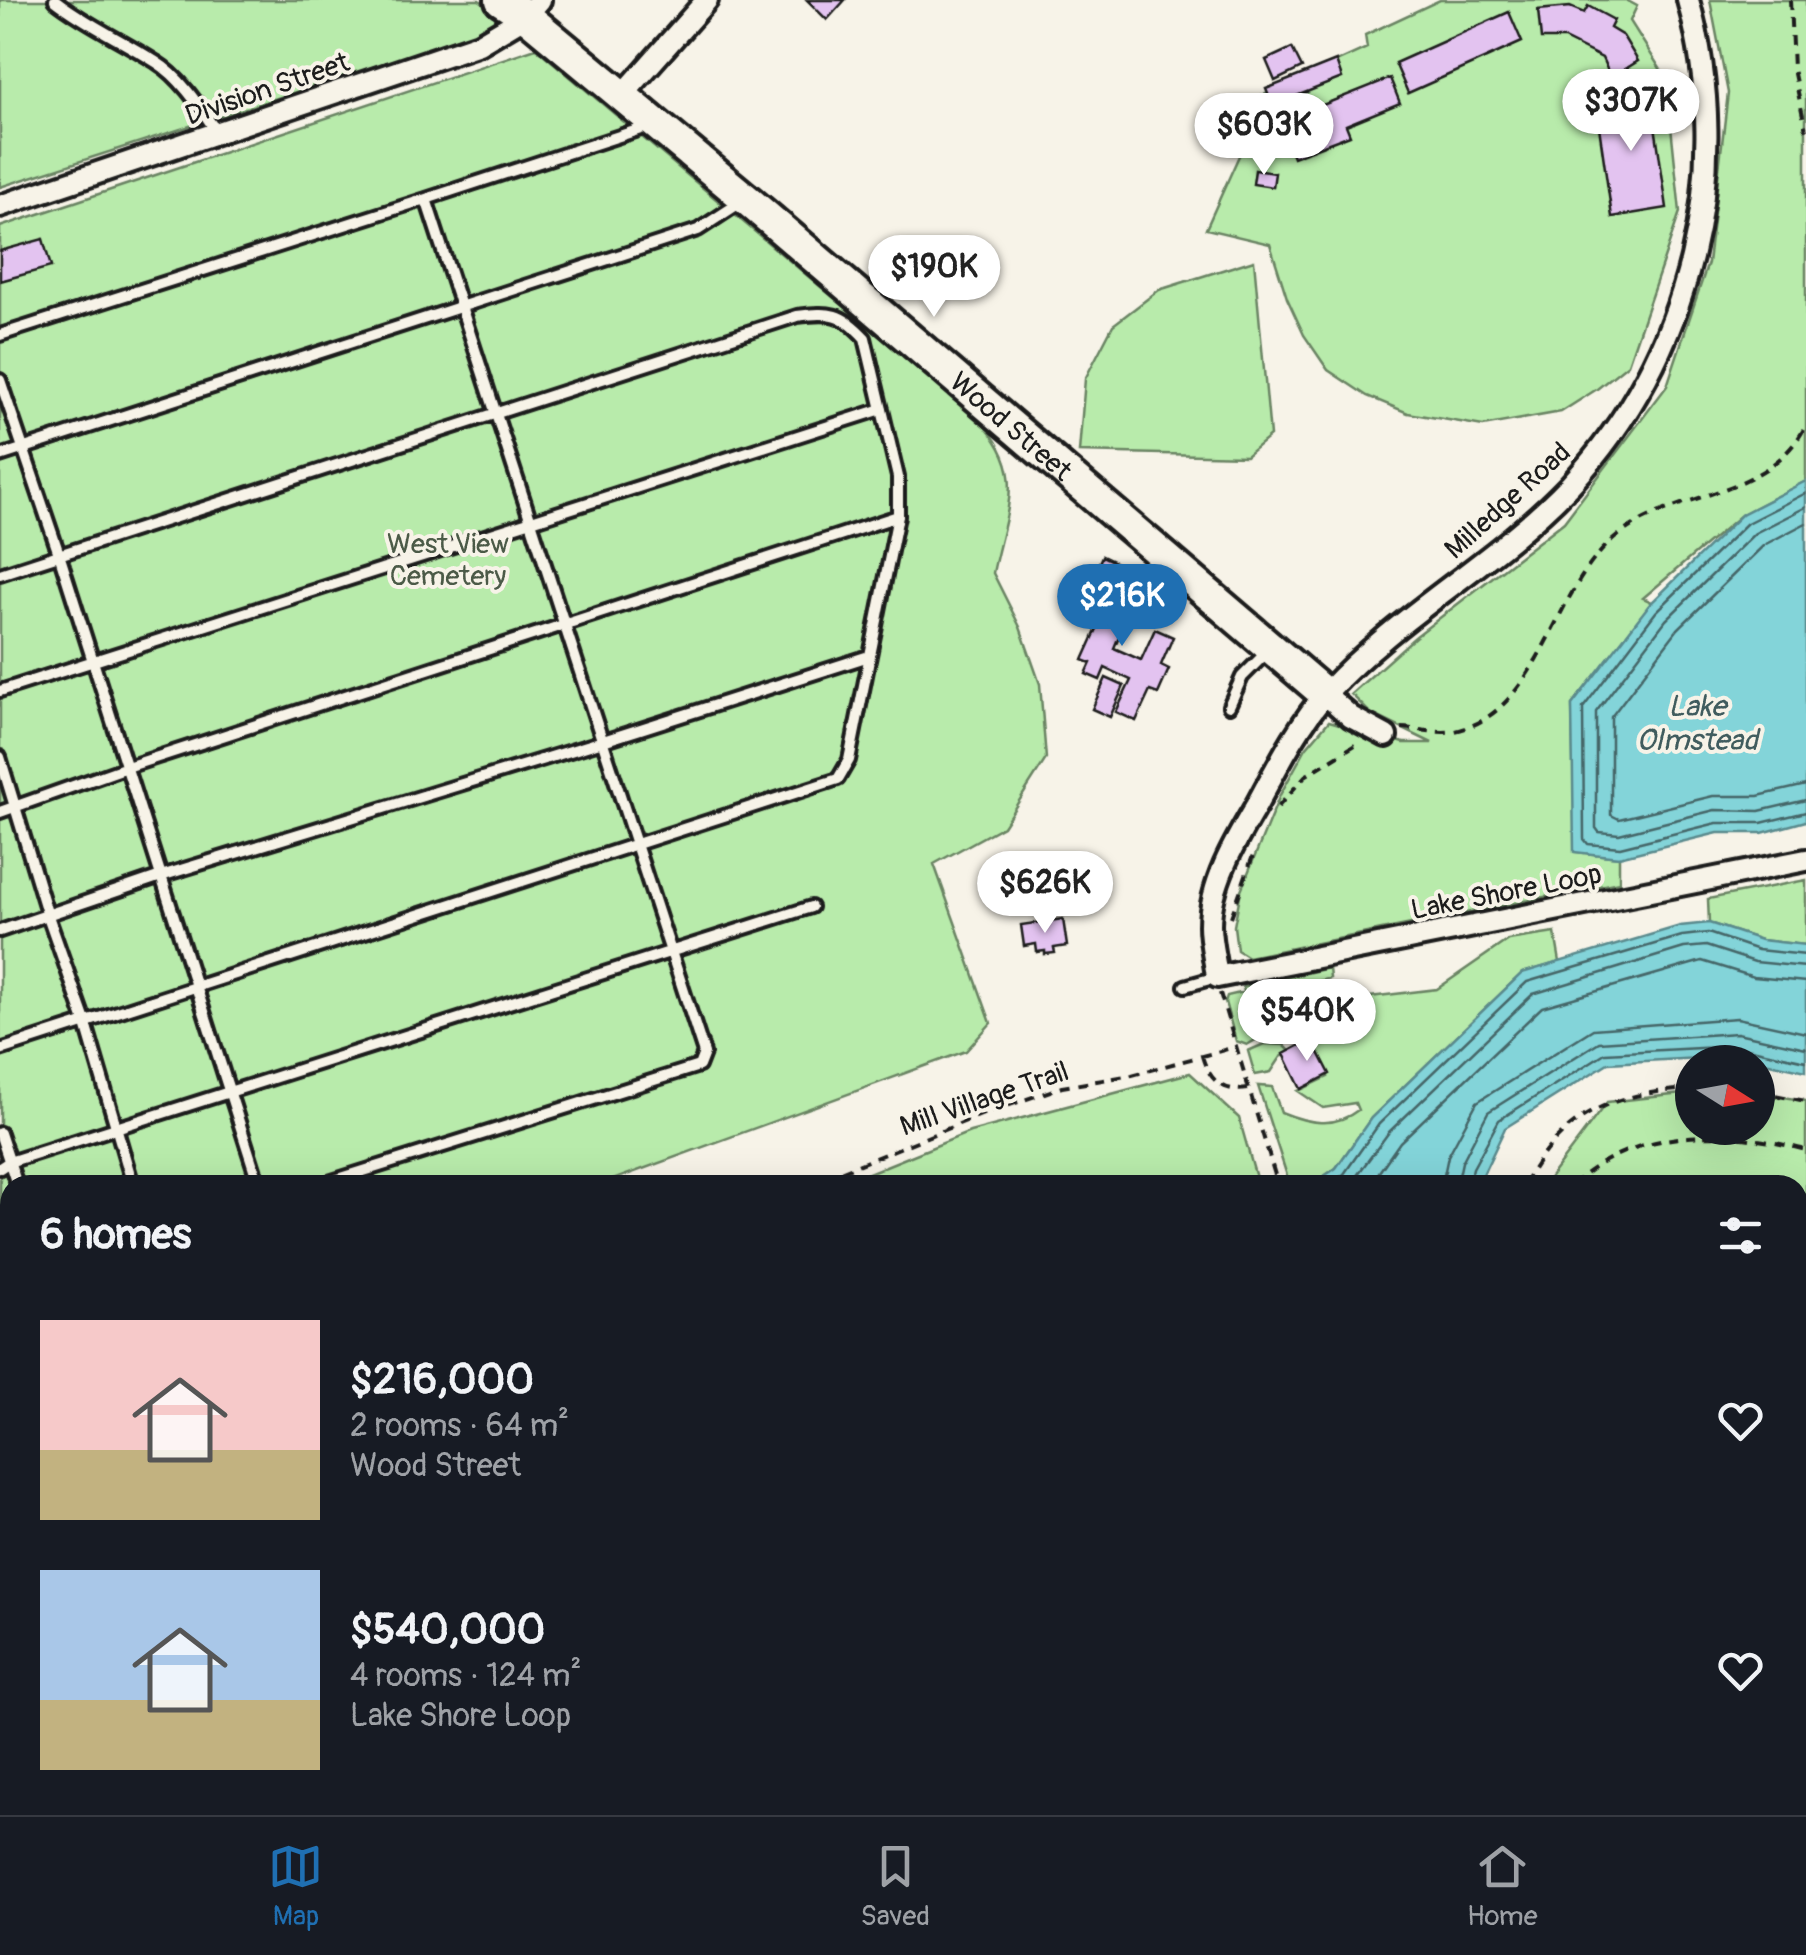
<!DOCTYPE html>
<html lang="en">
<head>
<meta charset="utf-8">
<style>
  :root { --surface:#171b24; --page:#20242c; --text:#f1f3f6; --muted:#9ea1a6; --line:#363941; --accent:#1f6fb2 }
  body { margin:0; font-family:Pangolin,sans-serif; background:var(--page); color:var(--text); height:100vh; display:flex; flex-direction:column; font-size:38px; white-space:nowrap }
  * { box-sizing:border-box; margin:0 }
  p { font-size:32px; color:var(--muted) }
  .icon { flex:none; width:55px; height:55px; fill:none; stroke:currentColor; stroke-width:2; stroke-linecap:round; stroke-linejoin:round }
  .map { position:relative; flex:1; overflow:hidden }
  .panel { position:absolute; left:0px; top:1175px; width:1808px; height:640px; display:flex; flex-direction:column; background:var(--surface); border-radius:30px 30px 0 0; box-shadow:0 10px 40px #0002 }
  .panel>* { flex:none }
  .needle { width:65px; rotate:101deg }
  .controls { position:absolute; left:1675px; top:1045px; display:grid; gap:20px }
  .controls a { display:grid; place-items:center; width:100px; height:100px; border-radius:50%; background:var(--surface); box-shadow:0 10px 40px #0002; font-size:50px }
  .price { position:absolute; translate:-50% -85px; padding:0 22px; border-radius:35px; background:#fff; color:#222; font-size:32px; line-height:65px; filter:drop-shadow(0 2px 5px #0008) }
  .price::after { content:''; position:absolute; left:50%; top:60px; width:30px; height:22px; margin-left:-15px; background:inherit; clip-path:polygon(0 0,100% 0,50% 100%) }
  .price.on { background:var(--accent); color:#fff }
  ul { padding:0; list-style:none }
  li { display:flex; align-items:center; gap:30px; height:250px; padding:0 40px }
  li span { display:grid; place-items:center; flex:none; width:280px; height:200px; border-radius:0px; color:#555 }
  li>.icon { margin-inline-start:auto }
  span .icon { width:120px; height:120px; fill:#fffc; stroke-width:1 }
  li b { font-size:42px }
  h2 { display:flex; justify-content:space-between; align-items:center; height:120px; padding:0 40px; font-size:42px }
  .dock { display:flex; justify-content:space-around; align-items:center; height:140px; border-top:2px solid var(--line); background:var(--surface); font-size:28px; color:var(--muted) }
  .dock a { display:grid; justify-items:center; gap:5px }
  .dock .on { color:var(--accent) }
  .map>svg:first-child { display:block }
</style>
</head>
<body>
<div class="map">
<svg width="1806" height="1815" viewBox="0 0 1806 1815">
  <rect width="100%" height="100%" fill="#f7f3e8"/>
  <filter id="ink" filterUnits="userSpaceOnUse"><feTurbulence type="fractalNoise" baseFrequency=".01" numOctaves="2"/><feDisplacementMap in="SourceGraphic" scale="20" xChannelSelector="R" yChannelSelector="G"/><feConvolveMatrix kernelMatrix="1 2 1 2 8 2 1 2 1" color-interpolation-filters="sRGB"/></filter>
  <g filter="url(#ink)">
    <!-- green -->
    <path fill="#b8ebab" stroke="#6a8464" stroke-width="2.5" d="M 0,0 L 479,0 L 496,11 L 495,28 L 0,187 Z
      M 1440,0 L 1626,0 L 1637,6 L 1630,21 L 1666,78 L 1680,212 L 1628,364 L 1597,389 L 1561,412 L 1483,426 L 1408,413 L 1367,396 L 1328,370 L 1304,335 L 1287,298 L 1270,244 L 1206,229 L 1251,129 L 1248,102 L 1367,48 L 1365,35 Z
      M 1710,0 L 1806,0 L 1806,481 L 1742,514 L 1643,598 L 1652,602 L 1572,705 L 1575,852 L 1619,857 L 1619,882 L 1248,957 L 1237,950 L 1234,926 L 1241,890 L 1280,795 L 1306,748 L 1329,721 L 1404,743 L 1432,743 L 1370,713 L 1351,694 L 1415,637 L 1564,522 L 1667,386 L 1708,263 L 1728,93 Z
      M 536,48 L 977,418 C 1030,471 1006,509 993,573 L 1020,627 L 1040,684 L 1046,759 L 1003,826 L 934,864 L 991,1023 L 966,1051 L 599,1185 L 10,1185 L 10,1243 L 0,1231 L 0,227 Z
      M 1254,260 L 1270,436 L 1246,456 L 1079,452 L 1085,379 L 1113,325 L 1159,290 Z
      M 1806,880 L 1806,945 L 1761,940 L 1709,923 L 1708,899 Z
      M 1555,933 L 1560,962 L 1522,973 L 1371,1118 L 1336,1168 L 1311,1185 L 1290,1185 L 1258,1086 L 1272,1087 L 1281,1112 C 1308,1123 1334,1129 1358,1110 L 1355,1103 L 1323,1108 L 1298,1091 L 1328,1077 L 1309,1039 L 1297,1040 L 1288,1016 L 1303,991 L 1320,985 L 1319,1003 L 1437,989 L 1508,940 Z
      M 1329,968 L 1330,978 L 1298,987 C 1281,1010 1274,1031 1247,1045 L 1236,1041 L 1225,1002 L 1227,996 L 1244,992 L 1243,987 Z
      M 1264,1044 L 1284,1045 L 1291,1052 L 1281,1057 L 1271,1072 L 1255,1075 L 1248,1051 Z
      M 1190,1073 L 1239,1118 L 1258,1185 L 839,1185 L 970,1132 Z
      M 1758,1092 L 1806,1101 L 1806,1393 L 1798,1394 L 1798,1185 L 1544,1185 L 1607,1102 L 1692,1093 L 1692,1128 L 1758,1128 Z
      M 1798,1425 L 1800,1432 L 1806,1433 L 1806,1673 L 1798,1674 Z
      M 10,1770 L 10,1805 L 571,1805 L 579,1815 L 0,1815 L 0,1772 Z
      M 1359,1805 L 1677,1805 L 1685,1815 L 1355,1815 Z"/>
    <!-- water -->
    <path fill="#83d4d9" stroke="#5a8a8d" stroke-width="2.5" d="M 1806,481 L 1806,821 L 1762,833 L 1718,833 L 1619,857 L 1574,852 L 1572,705 L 1649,605 L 1742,514 Z
      M 1709,923 L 1761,940 L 1806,945 L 1806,1071 L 1737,1056 L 1608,1063 L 1505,1128 L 1478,1185 L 1311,1185 L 1336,1168 L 1371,1118 L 1522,973 L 1680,926 Z
      M 1798,1232 L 1806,1234 L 1806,1433 L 1800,1432 L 1798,1425 Z
      M 10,1348 L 10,1472 L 0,1472 L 0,1349 Z"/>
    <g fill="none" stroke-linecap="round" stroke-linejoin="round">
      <!-- shore -->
      <path stroke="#456668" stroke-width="2.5" d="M 1806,493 L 1747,523 L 1656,612 L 1583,708 L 1584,839 L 1588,844 L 1620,847 L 1717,823 L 1761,823 L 1806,812
        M 1806,507 L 1755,533 L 1666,620 L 1596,712 L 1596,828 L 1599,832 L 1619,834 L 1715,810 L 1759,811 L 1806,800
        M 1806,523 L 1764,545 L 1678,629 L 1611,717 L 1611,815 L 1619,819 L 1713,796 L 1758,796 L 1806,785
        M 1329,1185 L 1344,1174 L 1379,1124 L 1527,982 L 1682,936 L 1708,933 L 1758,950 L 1806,955
        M 1350,1185 L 1389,1132 L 1533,994 L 1684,948 L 1706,946 L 1755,962 L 1806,967
        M 1370,1185 L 1400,1142 L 1542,1007 L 1702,961 L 1754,977 L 1806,982
        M 1442,1185 L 1448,1156 L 1477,1102 L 1593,1029 L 1737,1018 L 1806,1033
        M 1457,1185 L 1462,1162 L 1488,1112 L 1599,1042 L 1737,1033 L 1806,1048
        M 1469,1185 L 1473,1168 L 1499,1120 L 1605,1053 L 1738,1046 L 1806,1061"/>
    </g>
    <!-- building -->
    <path fill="#e3c3f0" stroke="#1c1c1c" stroke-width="2.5" d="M 807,0 L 845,0 L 827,20 Z
      M 1588,6 L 1614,20 L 1610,28 L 1623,36 L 1638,61 L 1611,78 L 1602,58 L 1564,39 L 1541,39 L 1538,10 L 1570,7 L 1584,13 Z
      M 1509,12 L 1522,42 L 1408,93 L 1395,63 Z
      M 1292,48 L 1302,68 L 1275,81 L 1266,60 Z
      M 1336,61 L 1342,78 L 1289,99 L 1295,116 L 1390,78 L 1400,103 L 1346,125 L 1350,135 L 1308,151 L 1304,147 L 1306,152 L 1293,157 L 1266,89 Z
      M 1650,91 L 1667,208 L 1612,217 L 1595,99 Z
      M 1255,170 L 1275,173 L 1273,187 L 1253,184 Z
      M 43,239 L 51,267 L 0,281 L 0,251 Z
      M 1102,556 L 1117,563 L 1099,604 L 1109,608 L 1106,616 L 1124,624 L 1114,648 L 1141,660 L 1155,629 L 1173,637 L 1161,665 L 1169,669 L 1158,694 L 1150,691 L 1136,721 L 1116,712 L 1131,680 L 1105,668 L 1100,680 L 1086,674 L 1091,663 L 1083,660 L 1100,622 L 1078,612 Z
      M 1106,678 L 1124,686 L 1110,717 L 1092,709 Z
      M 1063,919 L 1067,946 L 1054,948 L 1055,953 L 1045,954 L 1045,951 L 1037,952 L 1036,944 L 1024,946 L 1021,925 Z
      M 1312,1039 L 1330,1074 L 1301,1089 L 1284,1054 Z"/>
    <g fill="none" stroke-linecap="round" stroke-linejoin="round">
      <!-- lane casing -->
      <g stroke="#1c1c1c" stroke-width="18">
        <path id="lane" d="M 55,0 C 87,25 122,40 156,62 C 182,78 201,109 218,134
          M 0,335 L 426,199
          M 0,380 L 59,554 L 259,1185
          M 0,456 L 698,230 L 741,202
          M 0,574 L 797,316 C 831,312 841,312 865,338 L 898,477 L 898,516 L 849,760 L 838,779 L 0,1050
          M 0,691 L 882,409
          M 1229,706 L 1242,677 L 1267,652
          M 0,757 L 48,916 L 86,1024 L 133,1185
          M 0,812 L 127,767 L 898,516
          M 0,931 L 161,876 L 603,741 L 869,656
          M 1185,986 L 1217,977
          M 0,1133 L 17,1185
          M 0,1168 L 9,1162 L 811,907
          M 319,1185 L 699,1066 L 704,1053 L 426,199 L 650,126"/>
      </g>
      <!-- street casing -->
      <g stroke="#1c1c1c" stroke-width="28">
        <path id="street" d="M 1688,0 C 1735,170 1691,355 1570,485 C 1497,562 1400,613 1328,691 C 1299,723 1277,767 1256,806 C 1236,840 1210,883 1210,925 C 1210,942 1215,960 1217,977 L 1806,860
          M 622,96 L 707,0
          M 0,206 L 479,44 L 526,16 L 540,0
          M 1325,694 L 1351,717 L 1386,736
          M 0,1547 L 10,1547"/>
      </g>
      <!-- secondary casing -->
      <g stroke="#1c1c1c" stroke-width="38">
        <g id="secondary">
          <path id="s1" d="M 501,0 L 526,16 L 746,199 L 1325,694"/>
        </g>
      </g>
      <!-- primary casing -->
      <g stroke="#1c1c1c" stroke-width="40">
        <path id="primary" d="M 0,1669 L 10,1668
          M 0,1697 L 10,1695
          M 1798,1697 L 1806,1696
          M 1798,1728 L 1806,1728"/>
      </g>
      <!-- path -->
      <path stroke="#1c1c1c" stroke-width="4" stroke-dasharray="10 8" stroke-linecap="butt" d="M 1790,0 L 1793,69 L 1806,130
        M 1402,728 C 1418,729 1438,734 1455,731 C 1541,712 1551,590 1615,538 C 1673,490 1769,499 1806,425
        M 1278,807 L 1305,776 L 1360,742
        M 1231,917 L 1255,850
        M 1220,993 L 1278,1185
        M 1202,1056 C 1209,1080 1223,1093 1248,1089
        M 1758,1092 L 1806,1101
        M 808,1185 L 986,1113 L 1062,1087 L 1132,1075 L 1235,1047
        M 1524,1185 C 1563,1112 1613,1093 1692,1089
        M 1572,1185 C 1637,1126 1726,1129 1806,1150
        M 0,1299 L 10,1299
        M 0,1492 L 10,1492
        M 1798,1494 L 1806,1496
        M 1798,1803 L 1806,1802
        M 1398,1805 L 1542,1809 L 1590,1805
        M 406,1815 L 428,1805"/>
      <!-- lane -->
      <use href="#lane" stroke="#f7f3e8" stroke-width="10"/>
      <!-- street -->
      <use href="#street" stroke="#f7f3e8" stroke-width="20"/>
      <!-- secondary -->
      <use href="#secondary" stroke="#f7f3e8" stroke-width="30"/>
      <!-- primary -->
      <use href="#primary" stroke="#f7f3e8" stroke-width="32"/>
      <!-- rail casing -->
      <g stroke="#1c1c1c" stroke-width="9">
        <path id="rail" d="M 1798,1375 L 1806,1374
          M 0,1515 L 10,1514"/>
      </g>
      <!-- rail -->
      <use href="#rail" stroke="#f7f3e8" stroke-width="5" stroke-dasharray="15" stroke-linecap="butt"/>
    </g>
  </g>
  <g text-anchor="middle" stroke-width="8" stroke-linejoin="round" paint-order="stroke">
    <!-- street labels -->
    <g font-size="28" fill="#1c1c1c" stroke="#f7f3e8">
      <text transform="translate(267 88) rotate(-19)" y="10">Division Street</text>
      <text dy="10" stroke="none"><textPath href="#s1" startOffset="665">Wood Street</textPath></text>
      <text transform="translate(1507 500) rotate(-42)" y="10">Milledge Road</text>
      <text transform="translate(1506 891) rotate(-11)" y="10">Lake Shore Loop</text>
      <text transform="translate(984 1098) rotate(-19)" y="10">Mill Village Trail</text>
    </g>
    <!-- park labels -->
    <g font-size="28" fill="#4b5a47" stroke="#f7f3e8">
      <text x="448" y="553">West View<tspan x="448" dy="32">Cemetery</tspan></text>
    </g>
    <!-- water labels -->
    <g font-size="30" font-style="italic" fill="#405c5e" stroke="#f7f3e8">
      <text x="1697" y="716">Lake<tspan x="1697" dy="34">Olmstead</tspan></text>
    </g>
  </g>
</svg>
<div class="controls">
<a><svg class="needle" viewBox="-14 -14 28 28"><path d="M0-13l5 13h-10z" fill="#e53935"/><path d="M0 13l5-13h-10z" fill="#9ea1a6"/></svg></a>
</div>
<b class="price" style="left:1631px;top:154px">$307K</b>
<b class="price" style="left:1264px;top:178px">$603K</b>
<b class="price" style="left:934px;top:320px">$190K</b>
<b class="price on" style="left:1122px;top:649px">$216K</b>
<b class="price" style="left:1045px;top:936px">$626K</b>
<b class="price" style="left:1307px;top:1064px">$540K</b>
<section class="panel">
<h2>6 homes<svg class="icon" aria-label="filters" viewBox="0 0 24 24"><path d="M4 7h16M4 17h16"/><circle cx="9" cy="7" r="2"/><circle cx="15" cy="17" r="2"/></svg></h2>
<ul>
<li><span style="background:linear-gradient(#f6c9c9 65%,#c2b280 0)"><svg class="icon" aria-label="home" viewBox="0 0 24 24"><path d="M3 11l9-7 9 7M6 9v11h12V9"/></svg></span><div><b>$216,000</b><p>2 rooms · 64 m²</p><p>Wood Street</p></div><svg class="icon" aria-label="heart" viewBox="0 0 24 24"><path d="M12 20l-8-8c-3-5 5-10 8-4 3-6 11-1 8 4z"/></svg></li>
<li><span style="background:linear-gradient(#a9c7e8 65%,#c2b280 0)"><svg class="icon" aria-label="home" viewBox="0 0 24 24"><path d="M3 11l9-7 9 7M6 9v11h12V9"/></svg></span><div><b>$540,000</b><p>4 rooms · 124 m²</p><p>Lake Shore Loop</p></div><svg class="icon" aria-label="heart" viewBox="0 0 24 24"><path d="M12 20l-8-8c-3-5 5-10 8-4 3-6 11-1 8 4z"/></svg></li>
</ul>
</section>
</div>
<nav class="dock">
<a class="on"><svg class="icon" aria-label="map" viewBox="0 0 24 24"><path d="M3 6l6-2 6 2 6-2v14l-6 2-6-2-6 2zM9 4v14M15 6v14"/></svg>Map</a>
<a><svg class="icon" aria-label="saved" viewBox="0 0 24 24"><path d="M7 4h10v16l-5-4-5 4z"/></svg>Saved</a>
<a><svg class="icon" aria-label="home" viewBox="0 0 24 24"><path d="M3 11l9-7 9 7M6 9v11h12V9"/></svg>Home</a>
</nav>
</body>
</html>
